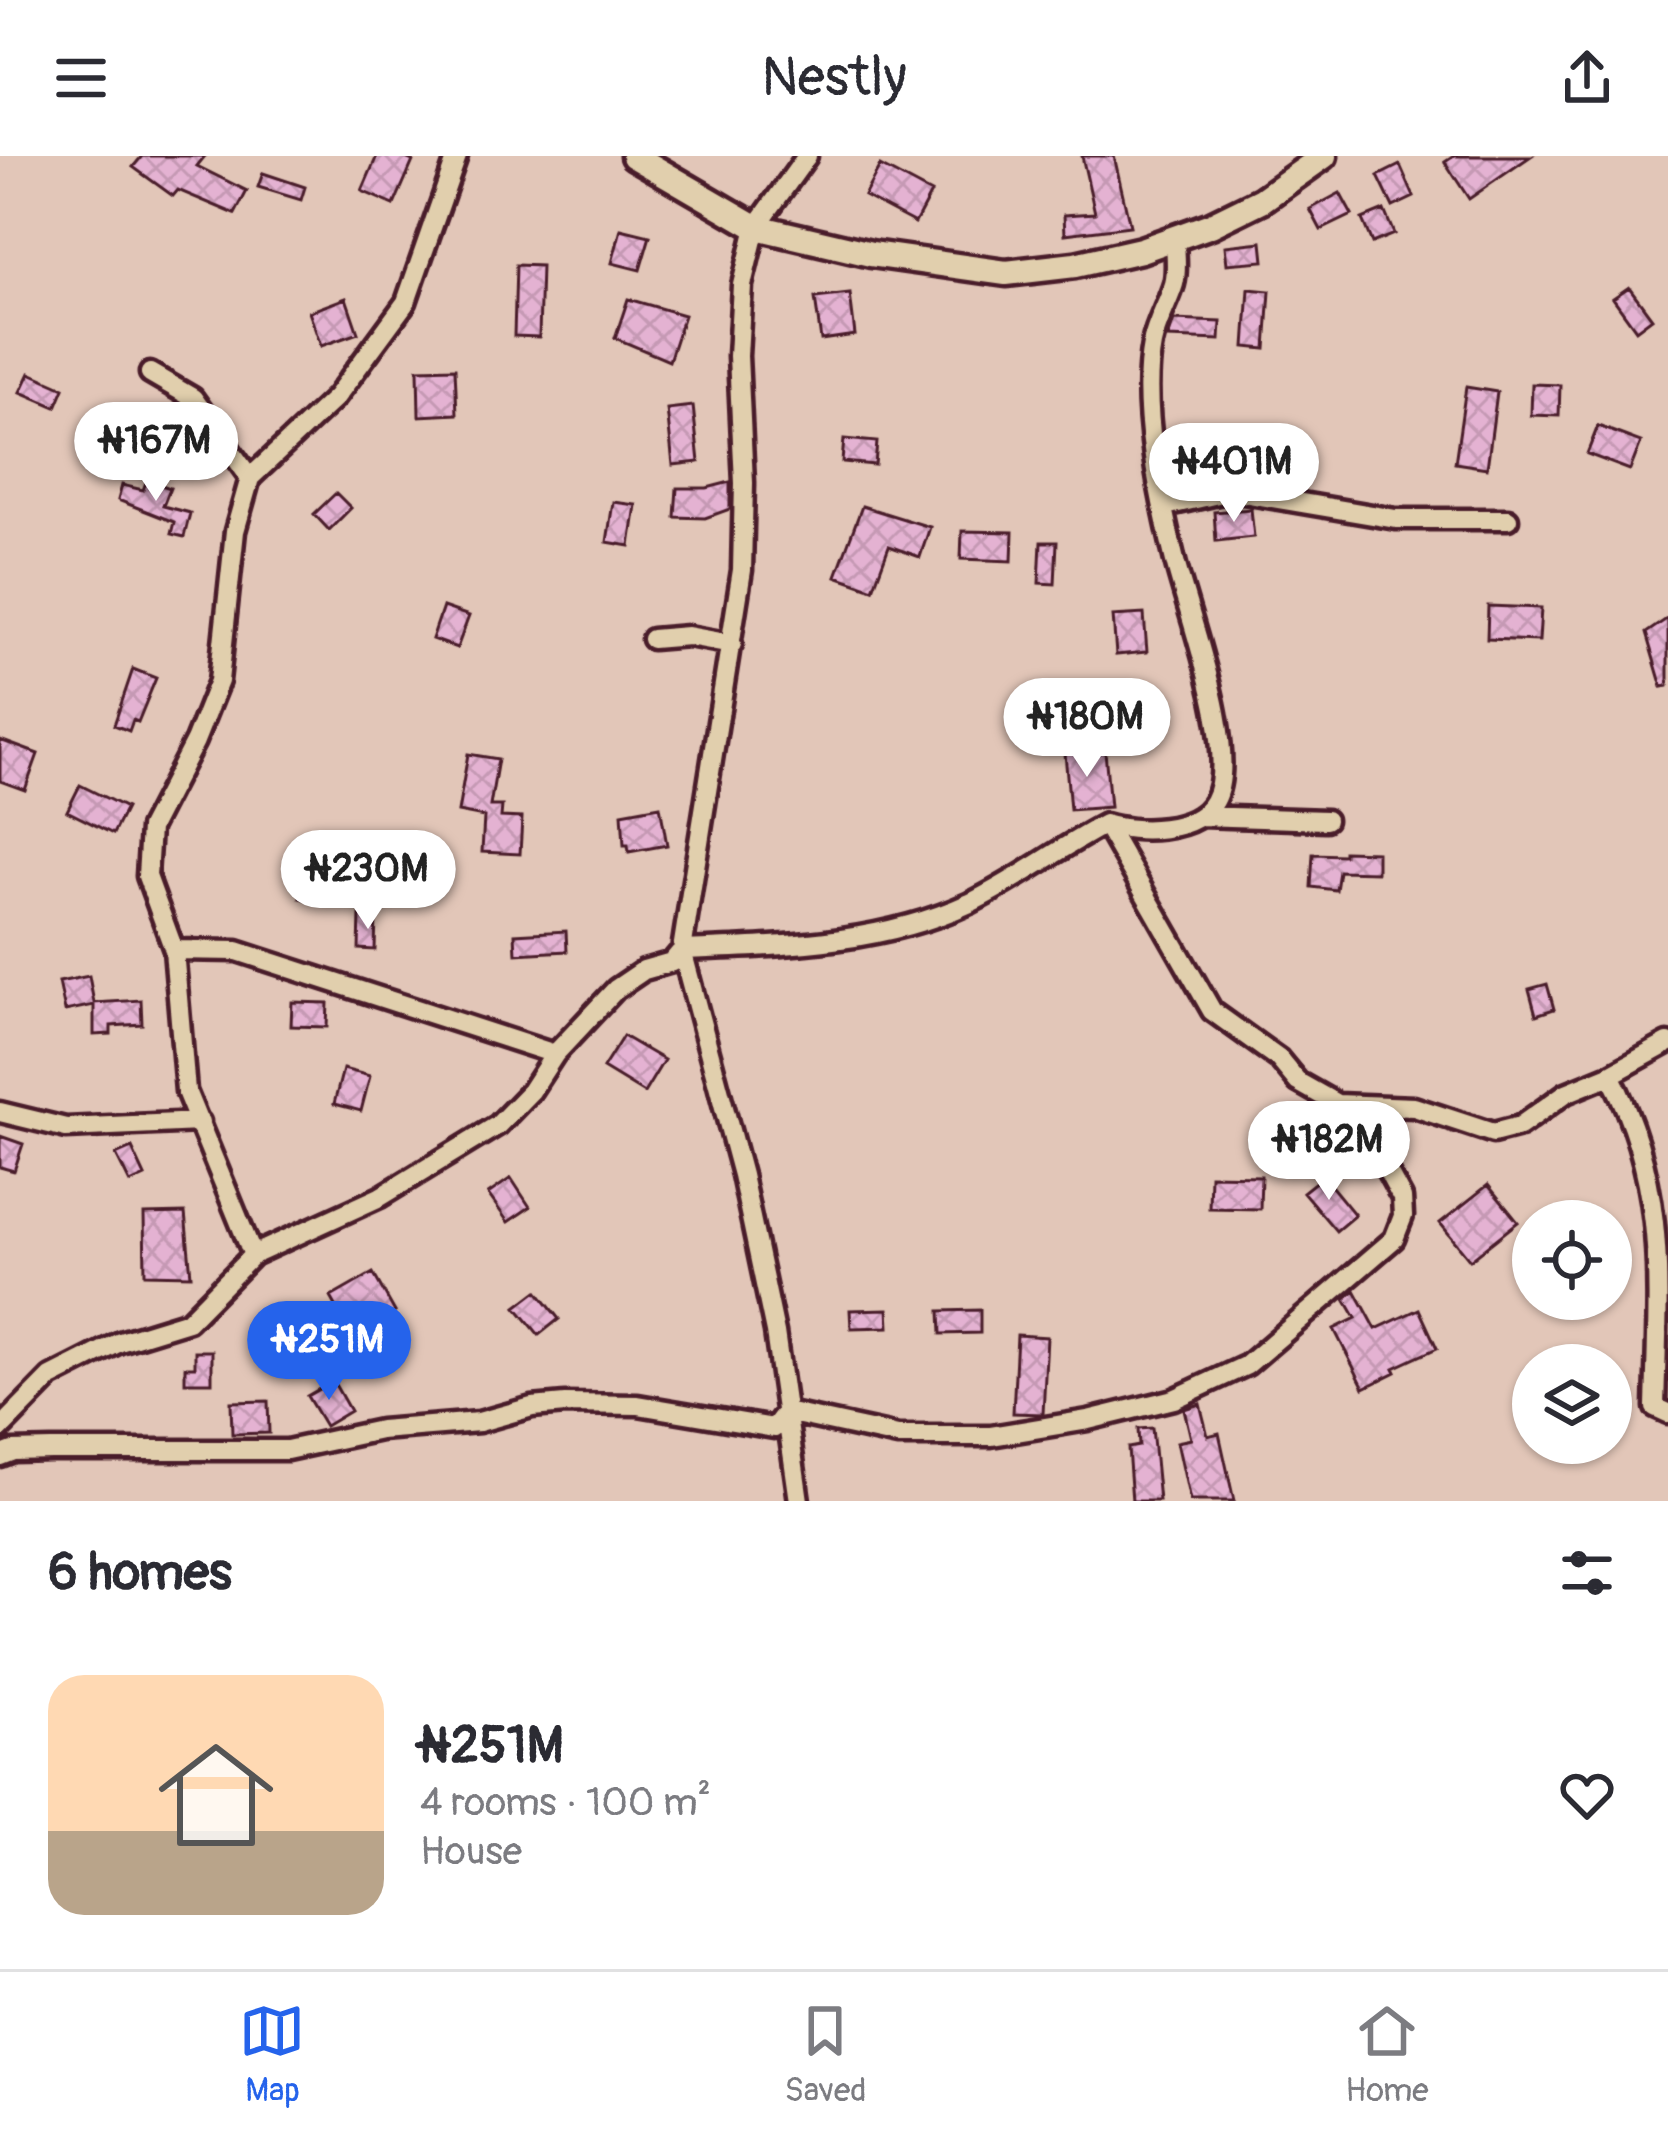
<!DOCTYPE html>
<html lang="en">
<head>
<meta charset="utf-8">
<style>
  :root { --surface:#fff; --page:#f2f2f3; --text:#2b2b33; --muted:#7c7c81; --line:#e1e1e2; --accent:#2563eb }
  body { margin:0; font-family:Pangolin,sans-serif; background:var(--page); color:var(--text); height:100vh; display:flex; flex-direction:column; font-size:45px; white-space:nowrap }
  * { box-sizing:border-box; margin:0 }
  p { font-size:39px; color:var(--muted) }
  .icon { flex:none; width:66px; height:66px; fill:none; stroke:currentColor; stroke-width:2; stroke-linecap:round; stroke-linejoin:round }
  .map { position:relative; height:1345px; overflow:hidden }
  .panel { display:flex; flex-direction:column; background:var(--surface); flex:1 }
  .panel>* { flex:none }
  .controls { position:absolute; left:1512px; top:1044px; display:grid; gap:24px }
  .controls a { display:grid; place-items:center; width:120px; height:120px; border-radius:50%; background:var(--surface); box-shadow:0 3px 9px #0004; font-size:60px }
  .price { position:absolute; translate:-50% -102px; padding:0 27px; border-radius:42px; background:#fff; color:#222; font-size:39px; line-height:78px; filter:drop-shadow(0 3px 6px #0008) }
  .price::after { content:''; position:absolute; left:50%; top:72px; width:36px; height:27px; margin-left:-18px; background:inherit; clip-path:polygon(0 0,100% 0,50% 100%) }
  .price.on { background:var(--accent); color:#fff }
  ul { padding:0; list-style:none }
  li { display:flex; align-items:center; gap:36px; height:300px; padding:0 48px }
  li span { display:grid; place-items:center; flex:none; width:336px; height:240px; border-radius:36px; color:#555 }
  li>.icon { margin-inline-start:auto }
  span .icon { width:144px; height:144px; fill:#fffc; stroke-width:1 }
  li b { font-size:51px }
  h2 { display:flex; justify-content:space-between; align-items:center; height:144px; padding:0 48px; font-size:51px }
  header { display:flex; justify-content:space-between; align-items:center; height:156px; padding:0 48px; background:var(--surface); font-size:54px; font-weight:600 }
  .tabs { display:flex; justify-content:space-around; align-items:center; height:168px; border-top:3px solid var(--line); background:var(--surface); font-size:33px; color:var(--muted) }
  .tabs a { display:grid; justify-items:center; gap:6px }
  .tabs .on { color:var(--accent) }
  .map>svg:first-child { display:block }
</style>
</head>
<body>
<header><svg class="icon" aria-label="menu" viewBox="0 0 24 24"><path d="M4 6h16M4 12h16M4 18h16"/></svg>Nestly<svg class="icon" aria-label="share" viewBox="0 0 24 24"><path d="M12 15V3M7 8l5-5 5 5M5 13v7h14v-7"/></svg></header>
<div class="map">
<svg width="1668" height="1345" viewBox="0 0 1668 1345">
  <defs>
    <pattern id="building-cross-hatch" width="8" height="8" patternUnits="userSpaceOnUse" patternTransform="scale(3)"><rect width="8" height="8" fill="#e4b2d2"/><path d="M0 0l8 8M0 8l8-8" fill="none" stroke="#c599b4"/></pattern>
  </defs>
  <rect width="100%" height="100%" fill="#e2c6b8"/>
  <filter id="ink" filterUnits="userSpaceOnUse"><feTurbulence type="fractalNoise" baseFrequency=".00833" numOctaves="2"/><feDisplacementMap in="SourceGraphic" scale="24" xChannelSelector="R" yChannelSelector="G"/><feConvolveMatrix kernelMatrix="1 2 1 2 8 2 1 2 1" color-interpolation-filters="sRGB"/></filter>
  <g filter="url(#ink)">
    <!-- building -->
    <path fill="url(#building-cross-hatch)" stroke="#4a1f2b" stroke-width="3" d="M 142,0 L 205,0 L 197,10 L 247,35 L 235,58 L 178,34 L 173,40 L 133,11 Z
      M 377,0 L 401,0 L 413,5 L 394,49 L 362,35 Z
      M 1082,0 L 1114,0 L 1130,70 L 1065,78 L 1064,59 L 1095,57 Z
      M 1454,0 L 1531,0 L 1469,43 L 1445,6 Z
      M 1400,9 L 1414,41 L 1393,51 L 1378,20 Z
      M 880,10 L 931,37 L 915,67 L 864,40 Z
      M 263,17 L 305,31 L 301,44 L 258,31 Z
      M 1340,37 L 1352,59 L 1321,74 L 1310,53 Z
      M 1384,54 L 1394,78 L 1372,87 L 1362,63 Z
      M 621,73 L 650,80 L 640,114 L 612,107 Z
      M 1262,86 L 1264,105 L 1227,108 L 1225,90 Z
      M 516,109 L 541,110 L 539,181 L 514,180 Z
      M 1629,131 L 1652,162 L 1636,174 L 1613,142 Z
      M 1249,133 L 1270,135 L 1266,193 L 1245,191 Z
      M 850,138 L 855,179 L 821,184 L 815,142 Z
      M 346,142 L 358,177 L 321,190 L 309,156 Z
      M 628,143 L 684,159 L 669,205 L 615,182 Z
      M 1174,164 L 1221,166 L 1220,184 L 1168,182 Z
      M 455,212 L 457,258 L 419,260 L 418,213 Z
      M 30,217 L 64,232 L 56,251 L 21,236 Z
      M 1532,228 L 1560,229 L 1559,260 L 1531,259 Z
      M 1466,231 L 1497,236 L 1487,312 L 1455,307 Z
      M 693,250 L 699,306 L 673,309 L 667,253 Z
      M 160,263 L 191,269 L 185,298 L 154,292 Z
      M 1598,270 L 1641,286 L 1630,314 L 1587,298 Z
      M 1217,273 L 1226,306 L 1194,316 L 1184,283 Z
      M 844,283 L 877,286 L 875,309 L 842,306 Z
      M 147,324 L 170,332 L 163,350 L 190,357 L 184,381 L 171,378 L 174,366 L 118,344 L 122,329 L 143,334 Z
      M 730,326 L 730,353 L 705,362 L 675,361 L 677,332 L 707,332 Z
      M 336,337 L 351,352 L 329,374 L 314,358 Z
      M 613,346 L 636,349 L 630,390 L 607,386 Z
      M 862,350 L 930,371 L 920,401 L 889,390 L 873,433 L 836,420 Z
      M 1251,353 L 1254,381 L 1216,385 L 1214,356 Z
      M 962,375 L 1013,376 L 1012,405 L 961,403 Z
      M 1041,386 L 1057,386 L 1055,428 L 1039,427 Z
      M 1488,450 L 1541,452 L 1539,485 L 1487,483 Z
      M 443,451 L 469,460 L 457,492 L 432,483 Z
      M 1144,458 L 1147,496 L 1116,499 L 1113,460 Z
      M 1668,462 L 1668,530 L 1662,531 L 1646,477 Z
      M 133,513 L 156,522 L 138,566 L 133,564 L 129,575 L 114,569 Z
      M 0,584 L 38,598 L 25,634 L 0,625 Z
      M 1105,595 L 1110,651 L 1070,654 L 1065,597 Z
      M 468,598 L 498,603 L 490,650 L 502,650 L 501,661 L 522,662 L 520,698 L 482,696 L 484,661 L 458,656 Z
      M 80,629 L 126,652 L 113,678 L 67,655 Z
      M 660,650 L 667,689 L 629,696 L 628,689 L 624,689 L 622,657 Z
      M 1344,695 L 1377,696 L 1377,716 L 1339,715 L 1336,734 L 1311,731 L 1313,698 L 1344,699 Z
      M 303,728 L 338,736 L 335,749 L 300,742 Z
      M 360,759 L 376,759 L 375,794 L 359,793 Z
      M 566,775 L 567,795 L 516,798 L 515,778 Z
      M 89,820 L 94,847 L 141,844 L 142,868 L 111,870 L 111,878 L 94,879 L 94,849 L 65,855 L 59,826 Z
      M 1547,828 L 1554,853 L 1536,859 L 1529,833 Z
      M 292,846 L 328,847 L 327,871 L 291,870 Z
      M 623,880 L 664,904 L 644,937 L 603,912 Z
      M 343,913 L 370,920 L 361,955 L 334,948 Z
      M 0,980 L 23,988 L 14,1015 L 0,1011 Z
      M 132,992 L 145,1020 L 130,1027 L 116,999 Z
      M 1210,1019 L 1261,1020 L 1260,1053 L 1209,1052 Z
      M 1323,1020 L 1355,1059 L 1336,1075 L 1303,1036 Z
      M 511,1022 L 530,1051 L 508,1066 L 488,1038 Z
      M 1488,1029 L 1518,1066 L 1470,1104 L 1440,1067 Z
      M 185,1057 L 191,1119 L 145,1118 L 144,1058 Z
      M 373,1117 L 395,1156 L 353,1180 L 331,1141 Z
      M 1355,1134 L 1376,1173 L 1419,1153 L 1437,1192 L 1394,1212 L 1396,1216 L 1364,1232 L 1334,1173 L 1356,1162 L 1345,1143 Z
      M 537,1135 L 559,1163 L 539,1179 L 516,1151 Z
      M 888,1153 L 889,1171 L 851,1172 L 850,1154 Z
      M 980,1154 L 980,1177 L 941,1178 L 940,1155 Z
      M 1017,1179 L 1047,1181 L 1043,1258 L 1013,1257 Z
      M 195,1195 L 212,1195 L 212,1226 L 185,1226 L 185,1211 L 195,1211 Z
      M 333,1225 L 350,1255 L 325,1270 L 307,1240 Z
      M 268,1245 L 269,1277 L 232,1278 L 231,1246 Z
      M 1200,1248 L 1208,1280 L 1219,1277 L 1234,1345 L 1190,1345 L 1177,1286 L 1191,1283 L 1184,1253 Z
      M 1152,1272 L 1159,1345 L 1132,1345 L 1128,1292 L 1139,1290 L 1138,1273 Z"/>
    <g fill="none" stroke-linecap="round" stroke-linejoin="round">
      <!-- minor casing -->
      <g stroke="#4a1f2b" stroke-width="27">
        <path id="minor" d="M 150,217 L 193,242 L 250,322
          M 1165,350 L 1231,335 L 1396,363 L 1508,363
          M 652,483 L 688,480 L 732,488
          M 1200,660 L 1326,664
          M 174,794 L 237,795 L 555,898
          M 1610,919 C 1668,1029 1658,1132 1655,1251 L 1668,1257
          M 1337,948 L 1414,951 L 1493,977 L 1520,970 L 1566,937 L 1610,919 L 1668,887
          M 0,956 L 66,972 L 200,966
          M 253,1099 L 186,935 L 174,794 L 147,720 L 150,672 L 195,585 L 219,525 L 235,375 L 250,322 L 336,241 L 406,146 L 457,0
          M 0,1273 L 51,1221 L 120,1186 L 188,1165 L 253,1099 L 380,1041 L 498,969 L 531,935 L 555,898 L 616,833 L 644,814 L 672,806 L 682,794 C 779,790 879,789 970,747 C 1017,724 1058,693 1105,668 C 1135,677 1196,678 1214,645 C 1241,598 1188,458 1175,405 C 1160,343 1140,251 1152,188 C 1156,167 1168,148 1174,128 C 1178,114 1175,97 1175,82
          M 0,1300 L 13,1295 L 51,1294 L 287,1294 L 380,1274 L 479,1266 L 532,1251 L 565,1248 L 638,1249 L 774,1272 L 786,1256 L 898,1280 L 991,1280 L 1088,1264 L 1174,1243 L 1247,1209 L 1394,1083 L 1403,1060 L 1402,1042 L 1382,1005 L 1337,948 L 1298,926 L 1279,903 L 1212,855 L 1105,668
          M 799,1345 L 775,1176 L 742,1019 L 682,794 L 742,414 L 744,327 L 738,200 L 742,129 L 756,71 L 807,0"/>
      </g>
      <!-- tertiary casing -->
      <g stroke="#4a1f2b" stroke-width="33">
        <path id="tertiary" d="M 634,0 L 756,71 L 871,98 L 1006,117 L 1075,109 L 1141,94 L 1211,69 L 1262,44 L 1324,0"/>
      </g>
      <!-- minor -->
      <use href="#minor" stroke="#e1cfad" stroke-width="18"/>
      <!-- tertiary -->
      <use href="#tertiary" stroke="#e1cfad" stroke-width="24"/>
    </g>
  </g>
</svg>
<div class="controls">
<a><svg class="icon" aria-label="locate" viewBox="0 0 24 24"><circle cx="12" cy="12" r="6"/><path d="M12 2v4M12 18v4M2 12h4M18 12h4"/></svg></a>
<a><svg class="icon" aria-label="layers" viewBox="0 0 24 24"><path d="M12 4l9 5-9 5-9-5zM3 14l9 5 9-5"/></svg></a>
</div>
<b class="price" style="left:156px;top:348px">₦167M</b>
<b class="price" style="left:1234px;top:369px">₦401M</b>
<b class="price" style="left:1087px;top:624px">₦180M</b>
<b class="price" style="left:368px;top:776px">₦230M</b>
<b class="price" style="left:1329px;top:1047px">₦182M</b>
<b class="price on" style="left:329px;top:1247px">₦251M</b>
</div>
<section class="panel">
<h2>6 homes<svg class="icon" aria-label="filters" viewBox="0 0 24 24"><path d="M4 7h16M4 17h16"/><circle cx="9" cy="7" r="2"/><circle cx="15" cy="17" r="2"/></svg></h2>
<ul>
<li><span style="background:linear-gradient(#ffd9b3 65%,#b9a48a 0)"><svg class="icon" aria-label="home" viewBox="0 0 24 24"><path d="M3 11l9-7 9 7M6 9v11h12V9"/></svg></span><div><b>₦251M</b><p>4 rooms · 100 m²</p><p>House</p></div><svg class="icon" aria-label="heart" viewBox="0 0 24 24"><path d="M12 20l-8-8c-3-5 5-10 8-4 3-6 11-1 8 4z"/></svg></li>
</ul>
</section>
<nav class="tabs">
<a class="on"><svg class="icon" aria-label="map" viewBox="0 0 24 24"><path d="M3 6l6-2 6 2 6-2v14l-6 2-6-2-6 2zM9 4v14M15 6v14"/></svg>Map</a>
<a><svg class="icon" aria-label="saved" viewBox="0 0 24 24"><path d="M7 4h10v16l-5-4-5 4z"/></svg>Saved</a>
<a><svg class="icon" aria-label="home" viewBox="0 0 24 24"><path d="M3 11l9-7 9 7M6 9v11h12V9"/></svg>Home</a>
</nav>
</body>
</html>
